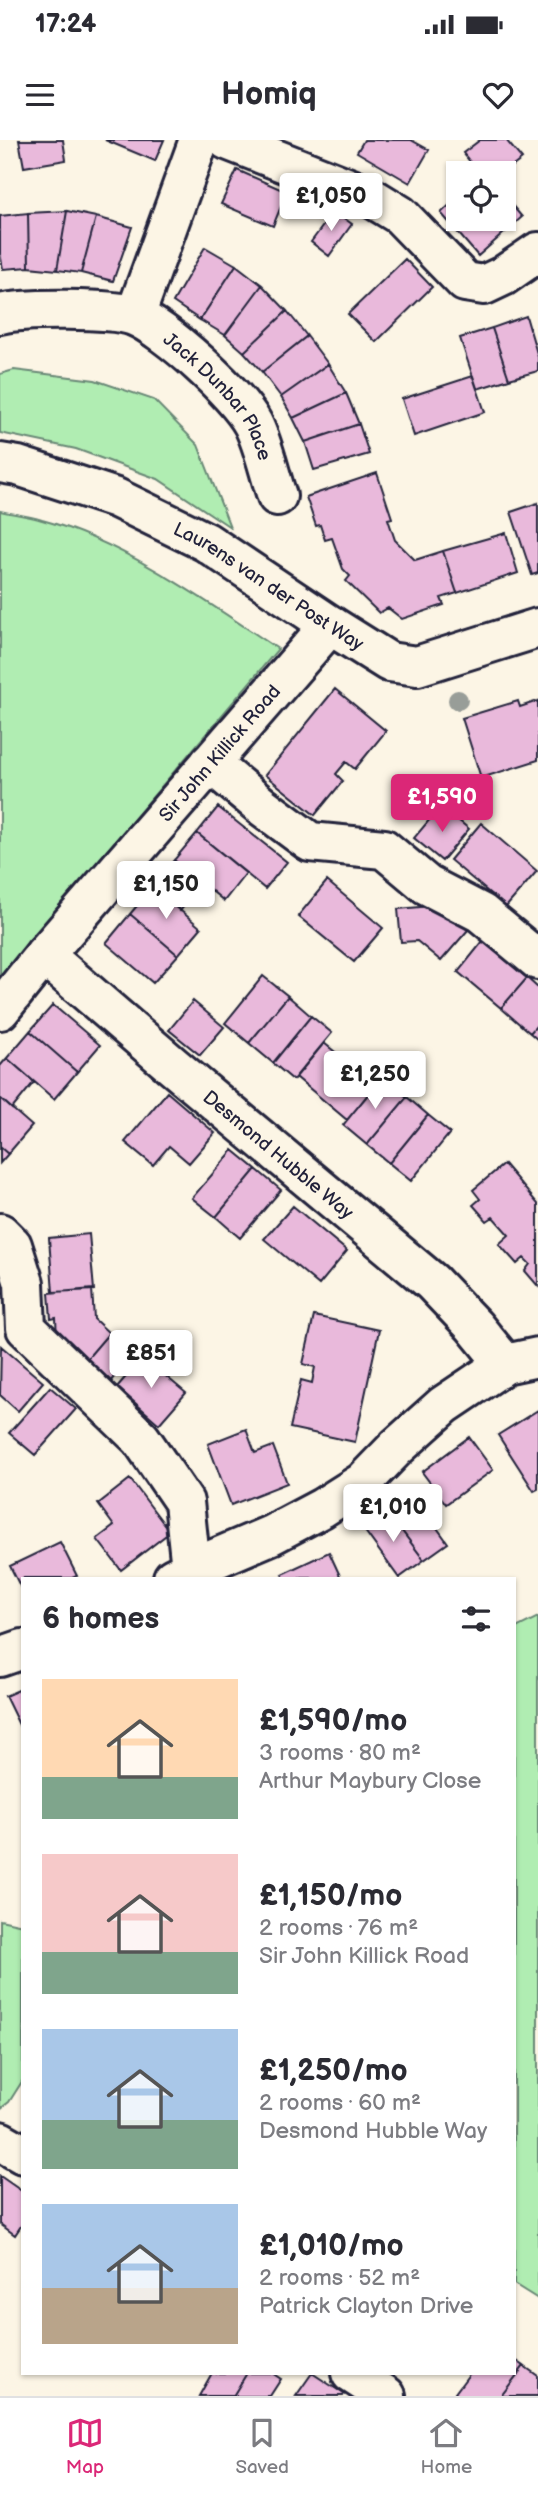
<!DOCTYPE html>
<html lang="en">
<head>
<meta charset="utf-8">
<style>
  :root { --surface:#fff; --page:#f2f2f3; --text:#2b2b33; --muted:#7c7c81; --line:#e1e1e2; --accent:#db2777 }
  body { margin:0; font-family:"Balsamiq Sans",sans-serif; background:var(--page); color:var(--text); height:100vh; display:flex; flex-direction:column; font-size:26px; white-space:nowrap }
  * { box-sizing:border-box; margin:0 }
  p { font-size:23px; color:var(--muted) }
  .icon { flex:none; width:38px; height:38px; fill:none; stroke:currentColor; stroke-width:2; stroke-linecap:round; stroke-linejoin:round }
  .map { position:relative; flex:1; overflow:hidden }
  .details { position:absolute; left:21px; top:1437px; width:495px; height:798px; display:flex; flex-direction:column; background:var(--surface); border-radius:0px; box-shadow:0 2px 5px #0004 }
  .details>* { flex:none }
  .controls { position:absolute; left:446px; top:21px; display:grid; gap:14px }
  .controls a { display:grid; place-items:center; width:70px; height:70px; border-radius:0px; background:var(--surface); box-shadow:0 2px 5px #0004; font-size:35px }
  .price { position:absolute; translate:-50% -60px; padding:0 16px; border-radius:7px; background:#fff; color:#222; font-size:23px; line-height:46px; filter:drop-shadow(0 2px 4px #0008) }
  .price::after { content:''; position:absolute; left:50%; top:42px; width:21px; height:16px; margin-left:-10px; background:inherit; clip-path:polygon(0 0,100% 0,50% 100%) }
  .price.current { background:var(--accent); color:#fff }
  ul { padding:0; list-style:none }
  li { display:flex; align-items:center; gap:21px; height:175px; padding:0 21px }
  li span { display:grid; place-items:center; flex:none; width:196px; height:140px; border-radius:0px; color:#555 }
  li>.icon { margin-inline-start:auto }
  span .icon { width:84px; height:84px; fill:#fffc; stroke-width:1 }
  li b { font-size:30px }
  h2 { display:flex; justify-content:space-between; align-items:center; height:84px; padding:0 21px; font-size:30px }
  .status { display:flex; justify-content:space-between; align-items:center; height:49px; padding:0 35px; background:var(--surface); direction:ltr }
  .status svg { height:19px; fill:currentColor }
  header { display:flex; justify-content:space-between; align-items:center; height:91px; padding:0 21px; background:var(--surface); font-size:32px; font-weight:700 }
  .menu { display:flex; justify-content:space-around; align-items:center; height:98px; border-top:2px solid var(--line); background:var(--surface); font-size:19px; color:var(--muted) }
  .menu a { display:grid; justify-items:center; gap:4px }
  .menu .current { color:var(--accent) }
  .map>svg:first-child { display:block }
</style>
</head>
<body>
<div class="status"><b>17:24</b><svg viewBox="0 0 49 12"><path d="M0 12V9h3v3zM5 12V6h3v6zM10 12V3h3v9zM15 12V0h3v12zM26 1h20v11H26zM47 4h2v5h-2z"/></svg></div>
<header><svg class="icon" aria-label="menu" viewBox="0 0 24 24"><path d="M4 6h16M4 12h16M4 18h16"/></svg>Homiq<svg class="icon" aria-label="heart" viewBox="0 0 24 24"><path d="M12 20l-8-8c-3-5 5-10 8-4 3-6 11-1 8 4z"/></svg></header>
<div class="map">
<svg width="538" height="2256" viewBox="0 0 538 2256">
  <rect width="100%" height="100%" fill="#fcf5e5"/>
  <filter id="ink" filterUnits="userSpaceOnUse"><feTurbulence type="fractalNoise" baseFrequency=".0143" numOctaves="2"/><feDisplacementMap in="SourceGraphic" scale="14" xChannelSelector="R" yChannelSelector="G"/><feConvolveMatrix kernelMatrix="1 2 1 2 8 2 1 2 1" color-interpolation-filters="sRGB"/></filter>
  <g filter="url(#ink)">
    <!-- green -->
    <path fill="#b0edb2" stroke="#698876" stroke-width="2" d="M 14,230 L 95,240 L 154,260 L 198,305 L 230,387 L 158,339 L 76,309 L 0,293 L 0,234 Z
      M 0,371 C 14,374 29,376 42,380 C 122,401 209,463 278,509 L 0,837 Z
      M 538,1477 L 538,2159 L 514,2144 L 514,1489 Z
      M 0,1780 L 23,1785 L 23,1940 L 9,1962 L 0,1969 Z"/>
    <!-- building -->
    <path fill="#e9b9db" stroke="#22223b" stroke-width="2" d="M 19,0 L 63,0 L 66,20 L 24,27 Z
      M 105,0 L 164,0 L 155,21 Z
      M 364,0 L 411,0 L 429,10 L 410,43 L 357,12 Z
      M 480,0 L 506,0 L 522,19 L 504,33 L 479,33 L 463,13 Z
      M 237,30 L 287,52 L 273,86 L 221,64 Z
      M 504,56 L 522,77 L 478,116 L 441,73 L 458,57 L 458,79 L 504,79 Z
      M 67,71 L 57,130 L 29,127 L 28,73 Z
      M 67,71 L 96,77 L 81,133 L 57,130 Z
      M 334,71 L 352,84 L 329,116 L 311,102 Z
      M 28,73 L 29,127 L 3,129 L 0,113 L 0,76 Z
      M 96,77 L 132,87 L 113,141 L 81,133 Z
      M 205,107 L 236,125 L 200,180 L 173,162 Z
      M 405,119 L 432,147 L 376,202 L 348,174 Z
      M 236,125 L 262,145 L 225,195 L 200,180 Z
      M 262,145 L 287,171 L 244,212 L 225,195 Z
      M 287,171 L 307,196 L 262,232 L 244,212 Z
      M 526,176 L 538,217 L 538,231 L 509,239 L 492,188 Z
      M 492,188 L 509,239 L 477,249 L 460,198 Z
      M 307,196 L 328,224 L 281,257 L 262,232 Z
      M 328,224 L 346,253 L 293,278 L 281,257 Z
      M 473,236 L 485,272 L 414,296 L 402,259 Z
      M 346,253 L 359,284 L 305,302 L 293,278 Z
      M 359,284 L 369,314 L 314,330 L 305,302 Z
      M 377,333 L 392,378 L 388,379 L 395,400 L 415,420 L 443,411 L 457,453 L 441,458 L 444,465 L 402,479 L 388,468 L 379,473 L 346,441 L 350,436 L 343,429 L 332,398 L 325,400 L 320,385 L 316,386 L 306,357 Z
      M 538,363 L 538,433 L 532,435 L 511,372 Z
      M 506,393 L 518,433 L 457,453 L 443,411 Z
      M 335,549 L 386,591 L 355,629 L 346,622 L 336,634 L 343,641 L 315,675 L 265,635 Z
      M 518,561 L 520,567 L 538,561 L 538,620 L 481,638 L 462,578 Z
      M 441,666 L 469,689 L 442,721 L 414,698 Z
      M 218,667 L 287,722 L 265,749 L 197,693 Z
      M 481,683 L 537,731 L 506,767 L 450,720 Z
      M 197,693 L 246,733 L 224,761 L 174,720 Z
      M 174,720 L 202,744 L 180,771 L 153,747 Z
      M 327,741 L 383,788 L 354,822 L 298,776 Z
      M 153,747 L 201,788 L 178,815 L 130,774 Z
      M 432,766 L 446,778 L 449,774 L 468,790 L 441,821 L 417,801 L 401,802 L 398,769 Z
      M 130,774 L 178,815 L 153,843 L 106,803 Z
      M 483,801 L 527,838 L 501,868 L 458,832 Z
      M 263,836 L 288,856 L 249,903 L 225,883 Z
      M 527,838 L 538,848 L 538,884 L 530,893 L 501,868 Z
      M 288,856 L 311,876 L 273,923 L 249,903 Z
      M 193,861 L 224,887 L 200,915 L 169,890 Z
      M 53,865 L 100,905 L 77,932 L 30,891 Z
      M 311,876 L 332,893 L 293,940 L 273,923 Z
      M 538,884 L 538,900 L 530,893 Z
      M 30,891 L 77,932 L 54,959 L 7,918 Z
      M 324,903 L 376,945 L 347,980 L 296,937 Z
      M 7,918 L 34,942 L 12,969 L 0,958 L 0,926 Z
      M 382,937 L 407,957 L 367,1005 L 343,985 Z
      M 167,952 L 215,993 L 189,1023 L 169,1006 L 153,1025 L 125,1002 Z
      M 407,957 L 428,975 L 389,1023 L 367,1005 Z
      M 0,958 L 32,986 L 8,1014 L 0,1007 Z
      M 428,975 L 450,993 L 411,1041 L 389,1023 Z
      M 0,1007 L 8,1014 L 0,1023 Z
      M 233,1010 L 256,1029 L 216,1077 L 192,1058 Z
      M 504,1024 L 538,1064 L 538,1146 L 525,1131 L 530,1124 L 524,1118 L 517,1124 L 499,1104 L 509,1095 L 493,1077 L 487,1081 L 473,1065 L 480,1059 L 473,1050 Z
      M 256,1029 L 281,1050 L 240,1098 L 216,1077 Z
      M 293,1066 L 347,1111 L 319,1145 L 264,1099 Z
      M 89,1094 L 94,1150 L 53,1152 L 49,1098 Z
      M 0,1140 L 8,1147 L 0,1156 Z
      M 92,1149 L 94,1179 L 109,1193 L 85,1221 L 57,1199 L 56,1178 L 51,1179 L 49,1153 Z
      M 314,1176 L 379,1190 L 355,1302 L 290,1288 L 301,1240 L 312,1243 L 315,1227 L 303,1224 Z
      M 109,1193 L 134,1213 L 110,1242 L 85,1221 Z
      M 1,1206 L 43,1242 L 18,1271 L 0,1255 Z
      M 143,1217 L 186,1253 L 159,1284 L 117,1247 Z
      M 50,1247 L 76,1269 L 35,1315 L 9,1293 Z
      M 538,1270 L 538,1349 L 534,1351 L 498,1295 Z
      M 246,1289 L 255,1313 L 273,1306 L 287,1343 L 231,1365 L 208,1304 Z
      M 469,1297 L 493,1330 L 446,1364 L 422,1332 Z
      M 130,1339 L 170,1392 L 121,1430 L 97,1399 L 114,1386 L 98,1364 Z
      M 411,1352 L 448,1403 L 424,1420 L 386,1370 Z
      M 386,1370 L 424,1420 L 399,1438 L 362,1387 Z
      M 60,1402 L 77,1436 L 72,1438 L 23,1438 L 23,1452 L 10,1426 Z
      M 329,1412 L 341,1438 L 284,1438 L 282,1434 Z
      M 23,1548 L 23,1593 L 5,1556 Z
      M 0,2036 L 23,2052 L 23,2083 L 15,2095 L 0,2084 Z
      M 514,2219 L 524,2226 L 501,2256 L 459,2256 L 455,2253 L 470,2233 L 514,2233 Z
      M 524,2226 L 538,2236 L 538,2256 L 501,2256 Z
      M 212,2233 L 247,2233 L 233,2256 L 199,2256 Z
      M 247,2233 L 272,2233 L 281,2239 L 270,2256 L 233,2256 Z
      M 312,2233 L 344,2254 L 343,2256 L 296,2256 Z"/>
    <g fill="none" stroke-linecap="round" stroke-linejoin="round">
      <!-- minor casing -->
      <g stroke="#22223b" stroke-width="44">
        <g id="minor">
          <path d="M 227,0 L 369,56 L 400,75 L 465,142 L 484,145 L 503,136 L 538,112"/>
          <path id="s1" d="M 0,174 C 23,168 112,168 134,176 C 166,189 237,254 253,284 C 264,306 269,333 277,356"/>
          <path d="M 135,176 L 199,0"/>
          <path id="s2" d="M 0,323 L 18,326 L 116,358 L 206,402 L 330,485 L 389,522 L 417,526 L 538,488"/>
          <path d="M 210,623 L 263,667 L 310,702 L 384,709 L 427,745 L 481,773 L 538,820"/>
          <path id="s3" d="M 44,815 L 173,926 L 432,1142 L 474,1186 L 505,1224"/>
          <path id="s4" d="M 0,870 L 44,815 L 330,485"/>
          <path d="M 0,1093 L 12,1105 L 24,1143 L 26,1188 L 141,1299 L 184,1362 L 191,1429"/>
          <path d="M 173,1438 L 191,1429 L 271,1395 L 322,1368 L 363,1342 L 397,1307 L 444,1265 L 505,1224 L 538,1217"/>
          <path d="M 0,1517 L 23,1509"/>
          <path d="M 0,2001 L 23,2014"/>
          <path d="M 351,2233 L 386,2256"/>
        </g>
      </g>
      <!-- minor -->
      <use href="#minor" stroke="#fcf5e5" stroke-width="38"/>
    </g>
    <!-- trees -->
    <circle fill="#989d98" cx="458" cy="560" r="10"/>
  </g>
  <g text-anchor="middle" stroke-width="5" stroke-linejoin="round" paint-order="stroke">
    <!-- street labels -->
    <g font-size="19" fill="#22223b" stroke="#fcf5e5">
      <text dy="7" stroke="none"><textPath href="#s1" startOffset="254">Jack Dunbar Place</textPath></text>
      <text dy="7" stroke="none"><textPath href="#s2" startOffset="298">Laurens van der Post Way</textPath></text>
      <text dy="7" stroke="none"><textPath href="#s4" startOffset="338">Sir John Killick Road</textPath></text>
      <text dy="7" stroke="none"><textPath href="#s3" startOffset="308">Desmond Hubble Way</textPath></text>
    </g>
  </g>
</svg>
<div class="controls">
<a><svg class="icon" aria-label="locate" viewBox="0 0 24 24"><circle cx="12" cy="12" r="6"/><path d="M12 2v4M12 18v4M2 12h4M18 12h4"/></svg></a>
</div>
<b class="price" style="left:331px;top:93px">£1,050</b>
<b class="price current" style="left:442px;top:694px">£1,590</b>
<b class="price" style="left:166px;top:781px">£1,150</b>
<b class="price" style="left:375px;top:971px">£1,250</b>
<b class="price" style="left:151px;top:1250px">£851</b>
<b class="price" style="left:393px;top:1404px">£1,010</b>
<section class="details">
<h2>6 homes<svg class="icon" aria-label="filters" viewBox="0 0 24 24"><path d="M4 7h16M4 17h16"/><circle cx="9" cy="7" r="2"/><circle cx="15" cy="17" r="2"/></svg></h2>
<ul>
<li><span style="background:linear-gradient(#ffd9b3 70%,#7fa58c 0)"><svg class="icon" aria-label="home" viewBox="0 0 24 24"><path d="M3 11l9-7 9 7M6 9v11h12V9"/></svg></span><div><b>£1,590/mo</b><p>3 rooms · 80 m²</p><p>Arthur Maybury Close</p></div></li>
<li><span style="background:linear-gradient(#f6c9c9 70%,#7fa58c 0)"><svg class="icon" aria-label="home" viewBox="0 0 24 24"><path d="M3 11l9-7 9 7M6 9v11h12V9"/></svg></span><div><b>£1,150/mo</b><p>2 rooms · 76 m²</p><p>Sir John Killick Road</p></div></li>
<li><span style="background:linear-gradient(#a9c7e8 65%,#7fa58c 0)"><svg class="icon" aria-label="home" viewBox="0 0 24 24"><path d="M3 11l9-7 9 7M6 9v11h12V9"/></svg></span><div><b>£1,250/mo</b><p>2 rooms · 60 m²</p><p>Desmond Hubble Way</p></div></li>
<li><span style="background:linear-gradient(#a9c7e8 60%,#b9a48a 0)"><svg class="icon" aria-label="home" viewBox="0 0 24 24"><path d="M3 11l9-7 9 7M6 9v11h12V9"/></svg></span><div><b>£1,010/mo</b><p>2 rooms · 52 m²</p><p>Patrick Clayton Drive</p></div></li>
</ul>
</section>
</div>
<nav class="menu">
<a class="current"><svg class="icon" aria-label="map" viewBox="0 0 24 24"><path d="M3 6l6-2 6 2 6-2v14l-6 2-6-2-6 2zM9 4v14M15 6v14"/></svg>Map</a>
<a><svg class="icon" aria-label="saved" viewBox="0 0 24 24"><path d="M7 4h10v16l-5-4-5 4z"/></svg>Saved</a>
<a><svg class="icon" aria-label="home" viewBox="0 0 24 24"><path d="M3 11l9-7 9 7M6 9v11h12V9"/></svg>Home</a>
</nav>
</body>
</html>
